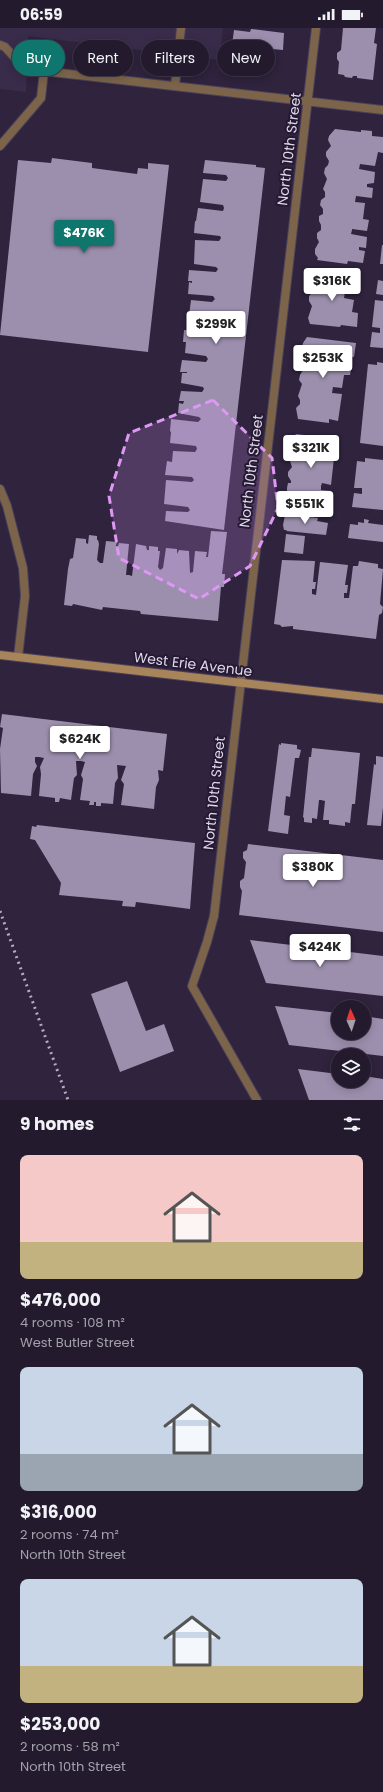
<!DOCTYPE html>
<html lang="en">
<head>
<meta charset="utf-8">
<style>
  :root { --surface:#231a2e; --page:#2f273a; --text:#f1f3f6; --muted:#a3a1aa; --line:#40384a; --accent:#0f766e }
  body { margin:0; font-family:Poppins,sans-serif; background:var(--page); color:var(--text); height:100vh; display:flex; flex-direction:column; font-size:15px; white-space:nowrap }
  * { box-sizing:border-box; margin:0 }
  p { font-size:13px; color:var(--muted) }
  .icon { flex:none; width:22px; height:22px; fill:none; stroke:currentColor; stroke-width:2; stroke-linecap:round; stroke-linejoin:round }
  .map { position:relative; height:1072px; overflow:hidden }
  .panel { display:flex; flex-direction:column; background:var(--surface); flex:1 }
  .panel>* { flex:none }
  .top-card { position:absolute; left:12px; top:12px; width:359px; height:36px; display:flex; gap:8px }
  .needle { width:26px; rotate:357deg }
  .controls { position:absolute; left:331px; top:972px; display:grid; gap:8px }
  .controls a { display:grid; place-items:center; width:40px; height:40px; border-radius:50%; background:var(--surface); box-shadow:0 2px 10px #0003,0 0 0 1px var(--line); font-size:20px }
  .price { position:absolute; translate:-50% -34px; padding:0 9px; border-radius:4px; background:#fff; color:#222; font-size:13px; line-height:26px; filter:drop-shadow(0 1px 2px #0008) }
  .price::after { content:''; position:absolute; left:50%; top:24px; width:12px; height:9px; margin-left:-6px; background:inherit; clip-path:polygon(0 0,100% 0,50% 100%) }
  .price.selected { background:var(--accent); color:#fff }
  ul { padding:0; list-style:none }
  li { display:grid; align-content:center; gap:8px; height:212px; padding:0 20px }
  li span { display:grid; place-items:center; height:124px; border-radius:8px; color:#555 }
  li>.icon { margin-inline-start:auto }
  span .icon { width:72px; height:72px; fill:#fffc; stroke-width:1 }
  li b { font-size:17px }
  h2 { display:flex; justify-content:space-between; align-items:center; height:48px; padding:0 20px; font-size:17px }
  .chip { padding:0 14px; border-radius:18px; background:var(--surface); box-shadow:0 2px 10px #0003,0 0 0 1px var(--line); font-size:14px; line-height:36px }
  .chip.selected { background:var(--accent); color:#fff }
  .status { display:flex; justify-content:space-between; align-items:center; height:28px; padding:0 20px; background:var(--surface); direction:ltr }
  .status svg { height:11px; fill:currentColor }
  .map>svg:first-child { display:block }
</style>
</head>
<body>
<div class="status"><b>06:59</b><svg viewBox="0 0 49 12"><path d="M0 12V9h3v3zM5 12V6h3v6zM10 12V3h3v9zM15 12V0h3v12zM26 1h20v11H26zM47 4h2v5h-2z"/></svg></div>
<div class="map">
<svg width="383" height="1072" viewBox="0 0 383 1072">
  <rect width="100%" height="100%" fill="#2f233d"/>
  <!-- built -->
  <path fill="#392c4b" d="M 0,0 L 223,0 L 220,32 L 28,8 L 26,64 L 0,61 Z"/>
  <!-- building -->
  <path fill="#9c8fae" d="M 343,0 L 376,0 L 374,15 L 377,16 L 373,52 L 357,50 L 357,48 L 353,48 L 352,50 L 345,49 L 344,47 L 338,46 L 339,34 L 337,31 L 337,25 L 341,22 Z
    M 251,1 L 284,5 L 283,22 L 232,17 L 234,2 L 250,4 Z
    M 335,101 L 361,104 L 361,102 L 372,103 L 372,108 L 383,109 L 383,125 L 378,124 L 375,138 L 360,136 L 359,141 L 375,144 L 374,155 L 367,156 L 367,159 L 373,160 L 372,170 L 356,168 L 355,174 L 365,175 L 363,191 L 369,192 L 367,203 L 352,201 L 352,202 L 351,206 L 367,209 L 366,220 L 359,219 L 359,222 L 365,223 L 363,235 L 348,233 L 347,236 L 317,232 L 318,230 L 315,226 L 315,221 L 319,214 L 317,210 L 317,205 L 321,202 L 321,197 L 319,193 L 319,188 L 323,186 L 323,181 L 320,177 L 321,172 L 325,169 L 325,164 L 323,161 L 327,151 L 324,145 L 325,140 L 328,137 L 329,133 L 326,128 L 326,124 L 331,118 L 328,112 L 329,108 Z
    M 52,130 L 92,135 L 92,140 L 137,146 L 138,140 L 148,141 L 148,135 L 169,137 L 148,324 L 0,307 L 18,132 L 51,135 Z
    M 205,132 L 256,137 L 256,139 L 265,140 L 224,502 L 165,493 L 166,483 L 188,484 L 190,482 L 188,479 L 164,476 L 166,452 L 192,454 L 194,452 L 192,449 L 165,447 L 167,433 L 172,434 L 173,423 L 195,424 L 197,421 L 196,418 L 170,415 L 171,404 L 170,403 L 171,391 L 198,394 L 201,391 L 199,389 L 178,385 L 179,375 L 183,376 L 184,373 L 179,373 L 181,363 L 202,364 L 204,361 L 203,359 L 181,355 L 182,345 L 187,345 L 187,344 L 180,344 L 182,332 L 206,334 L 208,331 L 206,328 L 185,325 L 186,314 L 183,314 L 184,302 L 209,304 L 211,301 L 210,298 L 188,295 L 191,272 L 212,274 L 215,271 L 213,268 L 188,266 L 189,254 L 192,255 L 192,253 L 188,253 L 189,242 L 216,244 L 218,241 L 216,239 L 194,236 L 195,212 L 219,213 L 221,210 L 220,208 L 194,205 L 195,193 L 196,193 L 198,180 L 223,183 L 224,180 L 223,177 L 200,174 L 203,151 L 226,153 L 228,150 L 226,147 L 203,145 Z
    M 382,217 L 383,217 L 383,236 L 380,236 Z
    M 315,247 L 356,252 L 354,265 L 345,264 L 344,270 L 354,272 L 352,284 L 358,285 L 357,299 L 341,297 L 340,299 L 310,296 L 308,290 L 312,278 L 309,273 L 309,268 L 314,263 L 311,257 L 311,252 Z
    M 378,252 L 383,253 L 383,267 L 376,266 Z
    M 375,272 L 383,273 L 383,320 L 370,319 L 372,304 L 380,305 L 380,300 L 372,299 Z
    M 307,309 L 356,315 L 354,329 L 336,327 L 335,333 L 352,334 L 350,347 L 344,347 L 342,360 L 333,359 L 332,365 L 342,366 L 338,393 L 329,391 L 329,395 L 298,391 L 296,380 L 300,376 L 300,372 L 298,368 L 302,356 L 299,352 L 300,347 L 303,342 L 301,332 L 305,326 L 302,320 L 303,315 Z
    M 377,334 L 383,335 L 383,418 L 360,415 L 368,336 L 377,337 Z
    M 296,406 L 336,411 L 335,425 L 325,424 L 324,429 L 334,430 L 331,457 L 322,455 L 321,458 L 321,462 L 331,463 L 329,476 L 287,470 L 287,460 L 288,455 L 291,455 L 291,453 L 288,448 L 288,444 L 292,439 L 290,433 L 290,428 L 295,421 L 292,416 L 292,412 Z
    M 365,430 L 383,432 L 383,482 L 352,479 L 354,465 L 362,466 L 362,460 L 354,460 L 357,433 L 365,434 Z
    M 285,487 L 318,490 L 317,493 L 328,495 L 326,507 L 286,503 L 287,502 L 284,502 L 283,497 Z
    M 364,491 L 369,492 L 368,495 L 383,497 L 383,514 L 348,510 L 350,496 L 358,497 L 358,494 L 364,495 Z
    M 211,503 L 227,504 L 222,546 L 225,546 L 224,559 L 221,559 L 218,593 L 141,586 L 140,583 L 103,579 L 102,582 L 73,576 L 72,578 L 64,577 L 68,541 L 70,531 L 73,530 L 76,510 L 86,511 L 86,515 L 88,516 L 89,507 L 97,508 L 97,512 L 98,512 L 99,516 L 97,532 L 100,535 L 103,535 L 106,513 L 117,514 L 116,518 L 118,518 L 119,515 L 129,516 L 126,547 L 129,547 L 132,548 L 136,516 L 146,518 L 147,522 L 149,522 L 149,518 L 158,519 L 158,523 L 160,523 L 158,539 L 160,542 L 163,540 L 166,520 L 177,521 L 177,526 L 179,522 L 189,523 L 190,545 L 193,544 L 195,523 L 207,524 L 206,529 L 208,529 Z
    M 286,506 L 305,508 L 303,526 L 284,524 Z
    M 282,532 L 315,533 L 313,554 L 316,554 L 315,561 L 312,561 L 312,566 L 316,567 L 320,534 L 348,537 L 345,557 L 348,557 L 347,565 L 344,565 L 344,570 L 349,570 L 353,538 L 358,538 L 359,533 L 378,536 L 378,540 L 383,541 L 380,576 L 383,579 L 382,585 L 379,587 L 376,611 L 293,601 L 293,598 L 282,599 L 280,597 L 274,596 Z
    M 2,686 L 167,706 L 163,743 L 158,742 L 159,752 L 156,759 L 154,781 L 121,777 L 124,756 L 121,752 L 126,738 L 117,737 L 118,750 L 115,755 L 113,776 L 101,775 L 101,778 L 96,778 L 96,774 L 94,774 L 94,777 L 89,777 L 90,773 L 80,772 L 83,751 L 81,747 L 85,734 L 81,733 L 76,733 L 77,747 L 74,750 L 71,772 L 60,770 L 59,774 L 55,774 L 55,770 L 39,768 L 41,746 L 40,739 L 44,730 L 39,729 L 35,729 L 35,734 L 37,738 L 33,746 L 31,768 L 1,765 L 0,721 L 3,700 L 0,699 Z
    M 281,715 L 297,717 L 297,721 L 301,722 L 299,730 L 295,730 L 290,769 L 286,768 L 284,787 L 290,788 L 288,806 L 268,803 L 279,716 L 281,717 Z
    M 312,720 L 360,725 L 355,776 L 352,776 L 350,795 L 345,794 L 345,798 L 329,796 L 329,792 L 323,792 L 325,773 L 321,772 L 319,772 L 317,791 L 312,790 L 312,795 L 304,794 L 304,790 L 303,789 L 309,729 L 311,729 Z
    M 376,728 L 383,729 L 383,779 L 381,798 L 367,797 L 374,736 L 376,737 Z
    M 37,797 L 195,815 L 190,881 L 136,874 L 135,879 L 122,878 L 123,873 L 59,867 L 61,855 L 35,812 L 30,811 L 32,798 L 36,799 Z
    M 248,816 L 383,832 L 383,904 L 239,887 L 242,863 L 240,859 L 240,853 L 244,850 L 246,834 L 243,830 L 243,824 L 247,822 Z
    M 250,912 L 383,928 L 383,968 L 266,955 Z
    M 127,953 L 146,1003 L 164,996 L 174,1023 L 120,1044 L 91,966 Z
    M 275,978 L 338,985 L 338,1005 L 364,1005 L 364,988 L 383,991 L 383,1028 L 289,1017 Z
    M 298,1041 L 338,1046 L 338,1053 L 364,1053 L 364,1048 L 383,1051 L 383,1072 L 309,1072 Z"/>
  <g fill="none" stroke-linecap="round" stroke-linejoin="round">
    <!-- lane casing -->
    <g stroke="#4b4059" stroke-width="10">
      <path id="lane" d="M 0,17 L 5,19 L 25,41
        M 175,58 L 181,0
        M 0,118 L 41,70 L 44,43
        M 0,461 L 7,478 L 23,540 L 25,568 L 18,629
        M 214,888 L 207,914 L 192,958 L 257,1072"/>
    </g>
    <!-- street casing -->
    <g stroke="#4b4059" stroke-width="10">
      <path id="street" d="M 25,41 L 383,82
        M 214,888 L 316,0"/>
    </g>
    <!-- secondary casing -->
    <g stroke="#4b4059" stroke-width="10">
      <path id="secondary" d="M 0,627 L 383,671"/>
    </g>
    <!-- lane -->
    <use href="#lane" stroke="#7b644a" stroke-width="8"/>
    <!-- street -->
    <use href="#street" stroke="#7b644a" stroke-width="8"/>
    <!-- secondary -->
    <use href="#secondary" stroke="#a8845a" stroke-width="8"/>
    <!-- rail -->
    <path stroke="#b4adc0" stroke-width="3" stroke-dasharray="2 4" stroke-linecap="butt" d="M 0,883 L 68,1072"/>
  </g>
  <!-- marked area -->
  <path fill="#de98f3" fill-opacity="0.2" stroke="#de98f3" stroke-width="3" stroke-dasharray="8 5" stroke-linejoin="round" d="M 213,372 L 272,430 L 278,480 L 250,538 L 199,571 L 119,530 L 109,468 L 129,405 Z"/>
  <g text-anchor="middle" stroke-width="4" stroke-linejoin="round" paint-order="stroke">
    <!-- street labels -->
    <g font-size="14" fill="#ded8e9" stroke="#251933">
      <text transform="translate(289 121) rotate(-83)" y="5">North 10th Street</text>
      <text transform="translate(251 443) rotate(-83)" y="5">North 10th Street</text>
      <text transform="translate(193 636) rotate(7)" y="5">West Erie Avenue</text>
      <text transform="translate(214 765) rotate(-84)" y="5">North 10th Street</text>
    </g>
  </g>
</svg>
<div class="controls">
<a><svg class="needle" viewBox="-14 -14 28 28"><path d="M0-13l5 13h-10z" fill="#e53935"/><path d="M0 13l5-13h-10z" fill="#a3a1aa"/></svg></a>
<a><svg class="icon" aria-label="layers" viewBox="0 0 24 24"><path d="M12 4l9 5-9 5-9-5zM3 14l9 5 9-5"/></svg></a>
</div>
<b class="price selected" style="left:84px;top:226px">$476K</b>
<b class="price" style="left:332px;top:274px">$316K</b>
<b class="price" style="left:216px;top:317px">$299K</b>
<b class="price" style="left:323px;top:351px">$253K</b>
<b class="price" style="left:311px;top:441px">$321K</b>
<b class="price" style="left:305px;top:497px">$551K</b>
<b class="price" style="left:80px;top:732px">$624K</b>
<b class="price" style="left:313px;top:860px">$380K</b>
<b class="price" style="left:320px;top:940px">$424K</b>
<div class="top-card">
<a class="chip selected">Buy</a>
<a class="chip">Rent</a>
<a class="chip">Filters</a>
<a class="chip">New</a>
</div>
</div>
<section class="panel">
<h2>9 homes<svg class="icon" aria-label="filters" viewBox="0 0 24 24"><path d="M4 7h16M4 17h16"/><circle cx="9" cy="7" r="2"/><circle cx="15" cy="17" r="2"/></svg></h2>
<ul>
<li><span style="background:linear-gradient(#f6c9c9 70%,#c2b280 0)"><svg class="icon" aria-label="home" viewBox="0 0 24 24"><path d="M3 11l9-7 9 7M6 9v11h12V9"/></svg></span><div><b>$476,000</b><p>4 rooms · 108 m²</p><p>West Butler Street</p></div></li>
<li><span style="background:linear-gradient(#c9d6e8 70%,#9aa5b1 0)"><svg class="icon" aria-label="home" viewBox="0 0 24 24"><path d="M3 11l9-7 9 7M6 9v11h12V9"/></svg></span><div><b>$316,000</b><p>2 rooms · 74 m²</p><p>North 10th Street</p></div></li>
<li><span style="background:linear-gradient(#c9d6e8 70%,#c2b280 0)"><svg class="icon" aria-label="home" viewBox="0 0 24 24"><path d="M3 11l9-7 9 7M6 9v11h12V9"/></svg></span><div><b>$253,000</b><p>2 rooms · 58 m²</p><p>North 10th Street</p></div></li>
</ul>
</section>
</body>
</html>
